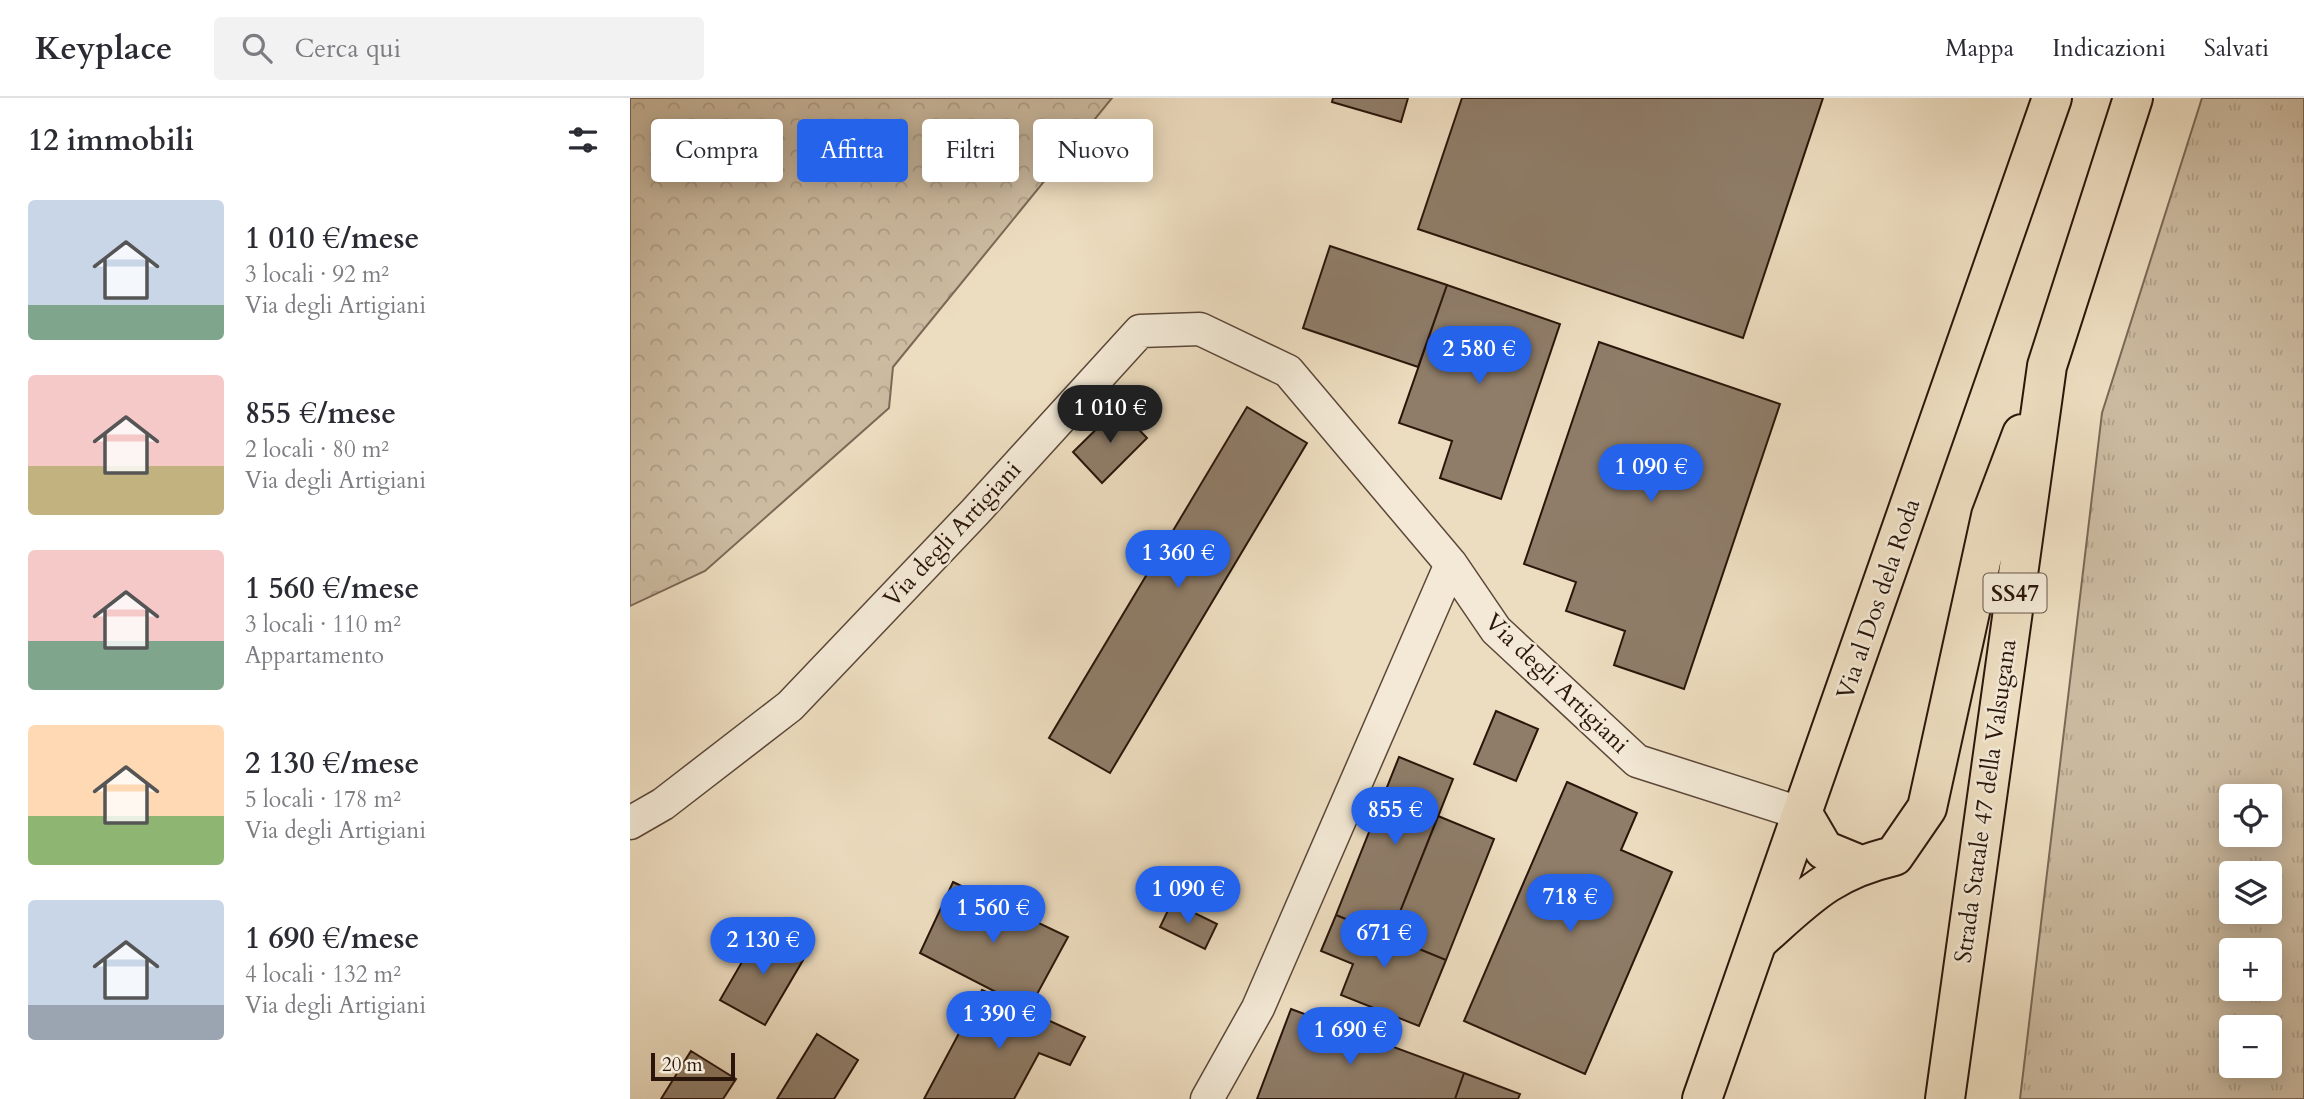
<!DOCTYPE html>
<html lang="it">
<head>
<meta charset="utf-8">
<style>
  :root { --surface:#fff; --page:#f2f2f3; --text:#2b2b33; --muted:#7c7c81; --line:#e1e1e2; --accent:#2563eb }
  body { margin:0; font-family:Cardo,serif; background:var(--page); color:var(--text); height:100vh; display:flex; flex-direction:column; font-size:26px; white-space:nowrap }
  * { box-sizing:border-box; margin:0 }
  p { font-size:23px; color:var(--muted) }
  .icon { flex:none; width:38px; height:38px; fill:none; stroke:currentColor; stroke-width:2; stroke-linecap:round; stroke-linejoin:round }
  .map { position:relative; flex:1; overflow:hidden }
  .details { display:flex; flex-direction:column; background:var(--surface); width:630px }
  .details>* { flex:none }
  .guide { position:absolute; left:21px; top:21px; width:665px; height:63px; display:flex; gap:14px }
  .buttons { position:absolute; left:1589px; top:686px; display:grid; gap:14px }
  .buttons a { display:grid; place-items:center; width:63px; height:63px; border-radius:7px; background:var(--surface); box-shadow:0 4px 18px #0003; font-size:35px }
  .scale { position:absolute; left:21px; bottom:18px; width:84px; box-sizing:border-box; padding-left:7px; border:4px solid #2a150a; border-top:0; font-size:19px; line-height:24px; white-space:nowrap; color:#2a150a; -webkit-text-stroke:5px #f3e9d6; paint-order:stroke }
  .price { position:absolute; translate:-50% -60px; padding:0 16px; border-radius:24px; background:var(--accent); color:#fff; font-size:23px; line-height:46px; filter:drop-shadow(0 2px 4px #0008) }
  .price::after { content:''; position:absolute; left:50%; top:42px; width:21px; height:16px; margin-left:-10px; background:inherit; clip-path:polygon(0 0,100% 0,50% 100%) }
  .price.active { background:#222; color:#fff }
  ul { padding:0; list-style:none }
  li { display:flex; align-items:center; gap:21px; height:175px; padding:0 28px }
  li span { display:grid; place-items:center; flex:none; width:196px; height:140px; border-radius:7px; color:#555 }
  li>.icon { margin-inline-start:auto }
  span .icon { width:84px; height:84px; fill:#fffc; stroke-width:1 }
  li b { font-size:30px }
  h2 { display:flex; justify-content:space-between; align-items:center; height:84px; padding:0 28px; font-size:30px }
  .pill { padding:0 24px; border-radius:7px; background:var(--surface); box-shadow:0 4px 18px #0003; font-size:24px; line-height:63px }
  .pill.active { background:var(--accent); color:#fff }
  header { display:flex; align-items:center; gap:42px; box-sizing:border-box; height:98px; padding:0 35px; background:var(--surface); border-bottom:2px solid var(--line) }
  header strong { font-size:33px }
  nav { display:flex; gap:38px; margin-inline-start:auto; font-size:24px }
  .search { width:490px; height:63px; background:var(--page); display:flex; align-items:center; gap:18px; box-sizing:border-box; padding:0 24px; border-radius:7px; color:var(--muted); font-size:26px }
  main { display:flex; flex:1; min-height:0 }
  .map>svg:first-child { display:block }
</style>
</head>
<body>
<header>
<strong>Keyplace</strong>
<div class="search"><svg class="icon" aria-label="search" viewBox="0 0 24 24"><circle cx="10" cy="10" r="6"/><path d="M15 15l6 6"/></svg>Cerca qui</div>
<nav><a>Mappa</a><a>Indicazioni</a><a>Salvati</a></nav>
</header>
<main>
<section class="details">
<h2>12 immobili<svg class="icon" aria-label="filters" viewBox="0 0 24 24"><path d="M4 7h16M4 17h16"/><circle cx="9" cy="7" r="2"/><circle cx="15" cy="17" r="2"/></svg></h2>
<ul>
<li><span style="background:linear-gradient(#c9d6e8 75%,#7fa58c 0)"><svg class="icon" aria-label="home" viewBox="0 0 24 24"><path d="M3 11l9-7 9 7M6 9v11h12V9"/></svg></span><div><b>1 010 €/mese</b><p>3 locali · 92 m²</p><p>Via degli Artigiani</p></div></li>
<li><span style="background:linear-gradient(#f6c9c9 65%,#c2b280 0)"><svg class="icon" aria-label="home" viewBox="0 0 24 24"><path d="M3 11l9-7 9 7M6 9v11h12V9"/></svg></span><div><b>855 €/mese</b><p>2 locali · 80 m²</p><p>Via degli Artigiani</p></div></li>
<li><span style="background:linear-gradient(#f6c9c9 65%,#7fa58c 0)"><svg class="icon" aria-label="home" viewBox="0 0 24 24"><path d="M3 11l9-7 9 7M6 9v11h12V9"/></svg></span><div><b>1 560 €/mese</b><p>3 locali · 110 m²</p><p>Appartamento</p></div></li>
<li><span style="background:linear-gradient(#ffd9b3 65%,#8fb573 0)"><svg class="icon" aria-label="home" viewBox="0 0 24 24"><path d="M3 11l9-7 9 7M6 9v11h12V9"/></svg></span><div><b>2 130 €/mese</b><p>5 locali · 178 m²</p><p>Via degli Artigiani</p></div></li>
<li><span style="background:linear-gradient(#c9d6e8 75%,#9aa5b1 0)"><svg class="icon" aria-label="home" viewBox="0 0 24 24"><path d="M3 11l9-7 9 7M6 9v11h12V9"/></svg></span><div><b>1 690 €/mese</b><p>4 locali · 132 m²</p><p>Via degli Artigiani</p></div></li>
</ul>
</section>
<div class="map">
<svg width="1674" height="1001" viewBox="0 0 1674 1001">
  <defs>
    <pattern id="grass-tufts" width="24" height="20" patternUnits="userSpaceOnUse" patternTransform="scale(1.75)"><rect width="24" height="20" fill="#ccbba1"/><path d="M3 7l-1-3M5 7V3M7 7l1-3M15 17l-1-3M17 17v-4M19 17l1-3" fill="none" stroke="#afa089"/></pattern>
    <pattern id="forest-crowns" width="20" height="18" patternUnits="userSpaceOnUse" patternTransform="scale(1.75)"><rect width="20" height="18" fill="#ccbba1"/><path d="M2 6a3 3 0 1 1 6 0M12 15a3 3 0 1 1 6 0" fill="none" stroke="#afa089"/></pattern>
  </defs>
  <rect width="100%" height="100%" fill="#edddc0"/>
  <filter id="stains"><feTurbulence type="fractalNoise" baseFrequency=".00286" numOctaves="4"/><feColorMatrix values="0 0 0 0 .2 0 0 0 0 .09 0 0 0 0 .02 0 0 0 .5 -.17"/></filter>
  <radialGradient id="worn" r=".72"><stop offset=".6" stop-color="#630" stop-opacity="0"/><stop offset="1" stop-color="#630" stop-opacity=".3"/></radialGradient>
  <!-- grass -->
  <path fill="url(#grass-tufts)" stroke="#7b6856" stroke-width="2" fill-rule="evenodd" d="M 1572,0 L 1674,0 L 1674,1001 L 1390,1001 L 1472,315 ZM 1601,698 L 1640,698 L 1640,737 L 1601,737 ZM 1601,775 L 1640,775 L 1640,814 L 1601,814 ZM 1601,852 L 1640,852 L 1640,891 L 1601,891 ZM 1601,929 L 1640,929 L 1640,968 L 1601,968 Z"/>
  <!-- forest -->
  <path fill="url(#forest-crowns)" stroke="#7b6856" stroke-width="2" d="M 0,0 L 482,0 L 263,269 L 259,310 L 75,473 L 0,508 Z"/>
  <!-- building -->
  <path fill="#8f7d69" stroke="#2a150a" stroke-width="2" d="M 703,0 L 778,0 L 771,24 L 702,4 Z
    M 832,0 L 1193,0 L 1113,240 L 788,131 Z
    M 700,148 L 817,187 L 788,269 L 673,230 Z
    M 817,187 L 930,226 L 871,401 L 810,380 L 822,343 L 769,325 Z
    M 969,244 L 1150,306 L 1054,591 L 984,567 L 995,533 L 936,513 L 946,484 L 894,466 Z
    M 617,309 L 677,345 L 480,675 L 419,640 Z
    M 488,310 L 517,340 L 472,385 L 443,354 Z
    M 866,613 L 908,631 L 886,683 L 844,666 Z
    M 769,659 L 823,681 L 760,839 L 706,817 Z
    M 937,684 L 1007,715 L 991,752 L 1042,774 L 955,976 L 834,923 Z
    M 808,718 L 864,741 L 816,862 L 760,839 Z
    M 323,784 L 438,839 L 399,911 L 290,855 Z
    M 542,804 L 587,826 L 575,851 L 530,829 Z
    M 706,817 L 816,862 L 789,928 L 711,897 L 723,866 L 691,853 Z
    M 131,831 L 176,857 L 135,927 L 90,902 Z
    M 352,892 L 455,939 L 440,967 L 409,955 L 384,1001 L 294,1001 Z
    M 661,911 L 834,975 L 825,1001 L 627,1001 Z
    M 187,936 L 228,962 L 204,1001 L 147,1001 Z
    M 61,953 L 106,981 L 93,1001 L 31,1001 Z
    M 834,975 L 890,996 L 888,1001 L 825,1001 Z"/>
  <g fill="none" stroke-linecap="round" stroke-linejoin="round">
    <!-- minor casing -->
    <g stroke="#5b4738" stroke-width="35">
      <path id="minor" d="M 0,725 L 33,706 L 160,608 L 345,414 L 510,233 L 570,231 L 658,273 L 821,466 L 866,532 L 1007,663 L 1173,716
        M 577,1001 L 628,910 L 821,466"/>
    </g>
    <!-- major casing -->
    <g stroke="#2a150a" stroke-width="42">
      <path id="major" d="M 1072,1001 L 1422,0"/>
    </g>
    <!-- highway casing -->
    <g stroke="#2a150a" stroke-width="42">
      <path id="highway" d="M 1173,716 L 1194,752 L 1228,766
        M 1130,841 C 1177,799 1200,773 1264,758 L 1297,710 L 1361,418 L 1392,336
        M 1315,1001 L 1417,268 L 1503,0"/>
    </g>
    <!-- minor -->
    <use href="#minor" stroke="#f3e9d6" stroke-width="32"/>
    <!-- major -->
    <use href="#major" stroke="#edddc0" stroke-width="38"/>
    <!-- highway -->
    <use href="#highway" stroke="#edddc0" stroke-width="38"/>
  </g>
  <g text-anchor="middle" stroke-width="5" stroke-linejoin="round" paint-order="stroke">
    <!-- shield labels -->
    <rect fill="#f3e9d6" stroke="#665547" stroke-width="2" x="1353.5" y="475.5" width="63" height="39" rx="5"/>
    <g font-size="23" font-weight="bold" fill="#2a150a">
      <text x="1385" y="503">SS47</text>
    </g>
    <!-- street labels -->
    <g font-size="24" fill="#2a150a" stroke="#f3e9d6">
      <text transform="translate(322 436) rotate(-47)" y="8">Via degli Artigiani</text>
      <text transform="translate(1248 501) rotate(-71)" y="8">Via al Dos dela Roda</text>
      <text transform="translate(927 585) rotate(44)" y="8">Via degli Artigiani</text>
      <text transform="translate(1355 703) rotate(-82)" y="8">Strada Statale 47 della Valsugana</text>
    </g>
  </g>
  <rect width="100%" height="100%" filter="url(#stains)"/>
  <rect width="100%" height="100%" fill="url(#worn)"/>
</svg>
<div class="buttons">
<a><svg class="icon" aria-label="locate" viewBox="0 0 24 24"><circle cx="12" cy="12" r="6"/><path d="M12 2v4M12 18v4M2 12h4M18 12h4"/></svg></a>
<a><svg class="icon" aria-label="layers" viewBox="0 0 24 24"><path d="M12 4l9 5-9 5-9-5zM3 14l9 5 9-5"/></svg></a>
<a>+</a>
<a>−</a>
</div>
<div class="scale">20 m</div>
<b class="price" style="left:849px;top:288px">2 580 €</b>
<b class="price active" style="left:480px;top:347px">1 010 €</b>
<b class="price" style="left:1021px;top:406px">1 090 €</b>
<b class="price" style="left:548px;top:492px">1 360 €</b>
<b class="price" style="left:765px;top:749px">855 €</b>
<b class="price" style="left:558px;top:828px">1 090 €</b>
<b class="price" style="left:940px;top:836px">718 €</b>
<b class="price" style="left:363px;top:847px">1 560 €</b>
<b class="price" style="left:754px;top:872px">671 €</b>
<b class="price" style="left:133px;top:879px">2 130 €</b>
<b class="price" style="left:369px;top:953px">1 390 €</b>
<b class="price" style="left:720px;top:969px">1 690 €</b>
<div class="guide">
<a class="pill">Compra</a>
<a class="pill active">Affitta</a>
<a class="pill">Filtri</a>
<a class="pill">Nuovo</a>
</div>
</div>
</main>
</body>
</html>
